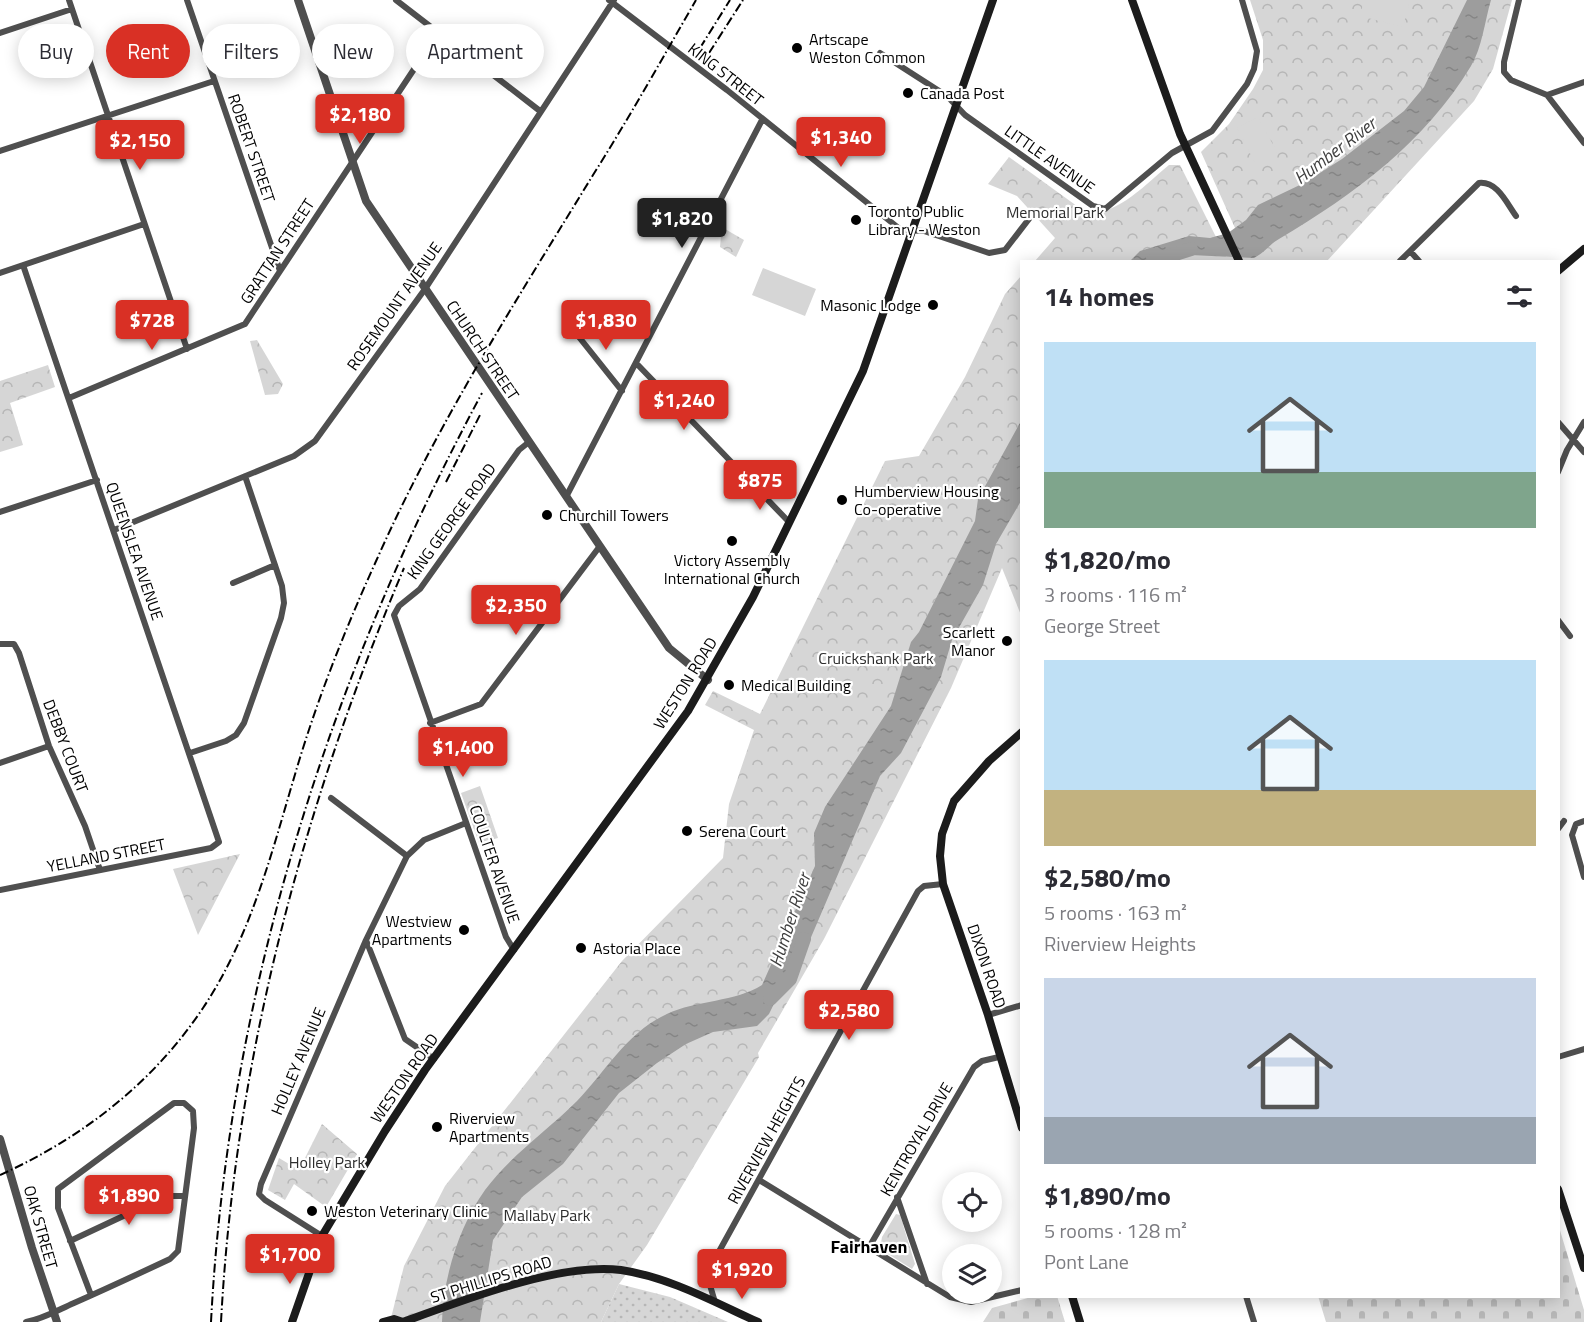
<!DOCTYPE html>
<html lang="en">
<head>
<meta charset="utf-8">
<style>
  :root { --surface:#fff; --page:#f2f2f3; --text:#2b2b33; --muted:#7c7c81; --accent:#d93025 }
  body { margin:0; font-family:"Titillium Web",sans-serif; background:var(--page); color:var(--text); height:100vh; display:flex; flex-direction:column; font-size:22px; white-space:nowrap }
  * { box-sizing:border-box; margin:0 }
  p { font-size:20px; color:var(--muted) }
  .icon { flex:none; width:33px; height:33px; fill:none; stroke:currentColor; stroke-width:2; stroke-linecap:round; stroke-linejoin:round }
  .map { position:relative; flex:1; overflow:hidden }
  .details { position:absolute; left:1020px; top:260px; width:540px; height:1038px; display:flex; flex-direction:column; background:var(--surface); border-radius:0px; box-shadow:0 3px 15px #0003 }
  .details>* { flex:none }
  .hud { position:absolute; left:18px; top:24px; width:570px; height:54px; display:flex; gap:12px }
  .tools { position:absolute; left:942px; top:1172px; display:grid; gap:12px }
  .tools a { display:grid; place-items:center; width:60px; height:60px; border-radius:50%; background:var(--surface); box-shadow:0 3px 15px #0003; font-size:30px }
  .price { position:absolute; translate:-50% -51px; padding:0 14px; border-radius:6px; background:var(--accent); color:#fff; font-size:20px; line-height:39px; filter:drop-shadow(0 2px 3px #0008) }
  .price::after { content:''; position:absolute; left:50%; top:36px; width:18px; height:14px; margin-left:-9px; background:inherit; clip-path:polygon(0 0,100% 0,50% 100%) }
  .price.selected { background:#222; color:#fff }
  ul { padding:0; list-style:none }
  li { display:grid; align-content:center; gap:12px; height:318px; padding:0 24px }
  li span { display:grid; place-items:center; height:186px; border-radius:0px; color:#555 }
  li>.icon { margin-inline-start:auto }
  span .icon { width:108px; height:108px; fill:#fffc; stroke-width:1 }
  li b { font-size:26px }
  h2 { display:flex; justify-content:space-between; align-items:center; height:72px; padding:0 24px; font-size:26px }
  .pill { padding:0 21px; border-radius:27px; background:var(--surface); box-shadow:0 3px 15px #0003; font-size:21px; line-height:54px }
  .pill.selected { background:var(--accent); color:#fff }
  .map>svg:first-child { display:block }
</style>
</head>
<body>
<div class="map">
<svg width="1584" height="1322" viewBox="0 0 1584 1322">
  <defs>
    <pattern id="grass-dots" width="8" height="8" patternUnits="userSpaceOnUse" patternTransform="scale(1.5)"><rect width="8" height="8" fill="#d6d6d6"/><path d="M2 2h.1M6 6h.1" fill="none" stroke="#b6b6b6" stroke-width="1.8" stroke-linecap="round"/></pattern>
    <pattern id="forest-crowns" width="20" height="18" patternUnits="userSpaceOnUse" patternTransform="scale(1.5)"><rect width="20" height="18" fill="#d6d6d6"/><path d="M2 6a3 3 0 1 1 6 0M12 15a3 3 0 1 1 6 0" fill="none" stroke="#b6b6b6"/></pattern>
    <pattern id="cemetery-stones" width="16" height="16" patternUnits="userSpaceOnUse" patternTransform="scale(1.5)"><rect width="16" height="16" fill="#d6d6d6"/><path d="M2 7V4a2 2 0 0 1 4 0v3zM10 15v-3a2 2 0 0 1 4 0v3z" fill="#b6b6b6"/></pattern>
    <pattern id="water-ripples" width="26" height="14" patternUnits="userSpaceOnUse" patternTransform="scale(1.5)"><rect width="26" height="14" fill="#9d9d9d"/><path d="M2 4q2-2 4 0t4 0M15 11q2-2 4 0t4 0" fill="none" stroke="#858585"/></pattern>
  </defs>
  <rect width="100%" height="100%" fill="#fff"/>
  <!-- grass -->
  <path fill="url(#grass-dots)" d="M 619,1284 L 670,1297 L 728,1322 L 601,1322 Z"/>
  <!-- forest -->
  <path fill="url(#forest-crowns)" d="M 1250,0 L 1512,0 L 1493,69 L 1474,101 L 1327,261 L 1035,261 L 1055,238 L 1017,196 L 988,184 L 1009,157 L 1081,209 L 1076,216 C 1118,215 1138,191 1169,165 L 1180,165 L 1226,257 L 1248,257 L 1201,152 L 1229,124 L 1253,89 L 1263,70 L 1263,40 Z
    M 725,229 L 744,240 L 736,257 L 720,247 L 721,236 Z
    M 1021,276 L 1021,615 L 1002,568 L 951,688 L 824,939 L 758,1053 L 759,1057 L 647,1245 L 619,1284 L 601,1322 L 390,1322 L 404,1266 L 445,1186 L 622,961 L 723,858 L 729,804 L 754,730 L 705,705 L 713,691 L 760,714 L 885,461 L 919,456 L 965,377 L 1005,294 Z
    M 257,340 L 283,384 L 278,394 L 265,395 L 250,341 Z
    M 48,365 L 55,387 L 10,403 L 23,445 L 0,452 L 0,381 Z
    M 480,786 L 498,838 L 479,843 L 461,793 Z
    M 240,854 L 198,935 L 173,869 Z
    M 322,1124 L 357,1154 L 326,1207 L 294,1184 L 285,1200 L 268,1190 L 279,1158 L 299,1170 Z
    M 896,1214 L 900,1215 L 915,1264 L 912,1269 L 880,1249 L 882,1237 Z"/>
  <!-- cemetery -->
  <path fill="url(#cemetery-stones)" d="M 1559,1227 L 1584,1310 L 1584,1322 L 1326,1322 L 1318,1296 L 1558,1296 Z
    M 1035,1296 L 1057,1296 L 1065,1322 L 983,1322 L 992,1308 Z"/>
  <!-- garden -->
  <path fill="#d6d6d6" d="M 1364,0 L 1410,0 L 1403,27 L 1360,16 Z
    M 1258,117 L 1277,152 L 1255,163 L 1237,128 Z
    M 763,268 L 816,289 L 805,316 L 752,295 Z"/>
  <!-- water -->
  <path fill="url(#water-ripples)" d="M 1467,0 L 1491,0 C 1485,20 1482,48 1471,66 C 1425,142 1355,194 1279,239 C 1270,244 1264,253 1254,258 L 1169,254 L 1160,261 L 1130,261 L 1140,251 L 1189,236 L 1210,238 L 1228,233 L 1246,220 L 1258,205 L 1304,183 L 1342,159 L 1404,111 L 1424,87 Z
    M 1021,421 L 1021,501 L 996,544 L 983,585 L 952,640 L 941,677 L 930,698 L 901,753 L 880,776 L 809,942 L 795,961 L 769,1014 L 757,1026 L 713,1032 L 686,1044 L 657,1063 L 619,1093 L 563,1164 L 522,1197 L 493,1240 L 480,1322 L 442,1322 C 443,1278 459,1226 485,1190 C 510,1156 547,1131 577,1101 C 606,1071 627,1032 667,1014 C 696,1000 736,1002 762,985 L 815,866 L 814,833 L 825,807 L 891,706 L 911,642 L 919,632 L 975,521 L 978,499 Z"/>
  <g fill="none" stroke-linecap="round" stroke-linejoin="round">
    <!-- river -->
    <path stroke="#9d9d9d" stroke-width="14" d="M 1153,261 L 1191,249
      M 770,999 L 790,979 L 804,939"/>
    <!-- minor -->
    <path stroke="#4f4f4f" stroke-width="6" d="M 69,0 L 187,349
      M 187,0 L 280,271
      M 396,0 L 540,111
      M 609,0 L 727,90 L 901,230 L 924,231 L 989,253 L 1005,250 L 1032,215
      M 1519,0 L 1504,62 L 1504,72 L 1511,80 L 1547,95 L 1584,143
      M 0,33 L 72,9
      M 880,53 L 947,96 L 965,115 L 1093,206 L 1105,209 L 1172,153 L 1212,131 L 1247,84 L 1254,69 L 1257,51 L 1242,0
      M 1547,95 L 1584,82
      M 0,151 L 214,81
      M 1410,251 L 1419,261
      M 1400,261 L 1479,183 C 1497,181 1506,202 1516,216
      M 0,273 L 144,224
      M 571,327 L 622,391
      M 637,364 L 789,522
      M 69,398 L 245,324 L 438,33
      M 1558,422 L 1584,452
      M 1558,472 L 1567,450 L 1584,422
      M 566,497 L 762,120
      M 0,512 L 97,480
      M 114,530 L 294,456 L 315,441 L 425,289 L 614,0
      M 233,583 L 275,565
      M 1558,620 L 1570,636
      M 0,644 L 14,644 L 19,653 L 49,746 L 85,826 L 100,870
      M 430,723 L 481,704 L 600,546
      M 190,753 L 226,741 L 236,735 L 244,723 L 281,618 L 284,603 L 282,586 L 245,476
      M 0,763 L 49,746
      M 331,798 L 407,856
      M 1584,821 L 1576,824 L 1572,835 L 1584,877
      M 1558,829 L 1564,821
      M 0,890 L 211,848 L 219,842 L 23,265
      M 514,950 L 506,937 L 394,615 L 399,606 L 420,589 L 519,450 L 529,442
      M 988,1015 L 1022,1005
      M 1558,1057 L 1584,1049
      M 434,1059 L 405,1039 L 366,940 L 407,856 L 424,840 L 466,823
      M 759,1180 L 950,1297 L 971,1302 L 1022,1290
      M 897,1197 L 927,1284
      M 322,1236 L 265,1200 L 259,1194 L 261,1184 L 366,940
      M 70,1241 L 166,1196 L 185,1196
      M 868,1249 L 974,1067 L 982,1061 L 999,1057
      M 1246,1296 L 1254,1322
      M 715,1302 L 709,1282 L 711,1266 L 918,891 L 924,886 L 943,884
      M 26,1322 C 43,1319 58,1310 74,1303 C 106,1289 138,1274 170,1259 L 178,1251 L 194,1128 L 193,1111 L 184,1103 L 174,1103 L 58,1189 L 58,1208 L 91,1295"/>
    <!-- tertiary -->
    <path stroke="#4f4f4f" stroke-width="8" d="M 298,0 L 366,201 L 669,648 L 708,680
      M 0,1139 L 32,1248 L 57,1322"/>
    <!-- secondary -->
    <path stroke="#1c1c1c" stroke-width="8" d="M 1132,0 L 1180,134 L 1239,261
      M 1558,271 L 1584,249
      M 1022,732 L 989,761 L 954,801 L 942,834 L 940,856 L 943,884 L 988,1015 L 1022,1128
      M 1558,1189 L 1584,1268
      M 1072,1296 L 1080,1322
      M 292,1322 L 322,1236 L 385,1131 L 425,1070 L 688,711 L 753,597 L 863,371 L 993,0
      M 383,1322 L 394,1319 L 403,1322
      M 403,1322 C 462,1301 559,1262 621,1270 C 669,1277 714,1302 758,1322"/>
    <!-- rail -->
    <path stroke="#000" stroke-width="2" stroke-dasharray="9 3 1.5 3" stroke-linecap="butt" d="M 700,48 L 730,0
      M 709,53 L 743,0
      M 446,482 L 480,415
      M 0,1175 C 82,1138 153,1083 203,1008 C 253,933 273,847 299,761 C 320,692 347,625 377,559 C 437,424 516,301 593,175 C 629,118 662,59 696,0
      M 211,1322 C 228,995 328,680 482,393
      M 221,1322 C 235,1060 302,809 404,568"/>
  </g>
  <!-- markers -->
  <g fill="#000" stroke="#fff" stroke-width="2">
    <circle cx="797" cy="48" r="6"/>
    <circle cx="908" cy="93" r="6"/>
    <circle cx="856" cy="220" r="6"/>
    <circle cx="933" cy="305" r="6"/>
    <circle cx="842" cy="500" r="6"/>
    <circle cx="547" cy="515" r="6"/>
    <circle cx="732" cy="541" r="6"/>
    <circle cx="1007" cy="641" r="6"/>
    <circle cx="729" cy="685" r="6"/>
    <circle cx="687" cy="831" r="6"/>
    <circle cx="464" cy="930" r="6"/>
    <circle cx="581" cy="948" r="6"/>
    <circle cx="437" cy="1127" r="6"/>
    <circle cx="312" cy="1211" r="6"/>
  </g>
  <g text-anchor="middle" stroke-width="4.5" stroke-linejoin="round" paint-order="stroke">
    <!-- poi labels -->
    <g font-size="16" fill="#000" stroke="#fff" text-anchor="start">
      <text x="809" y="45">Artscape<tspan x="809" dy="18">Weston Common</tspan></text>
      <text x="920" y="99">Canada Post</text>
      <text x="868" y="217">Toronto Public<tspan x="868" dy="18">Library - Weston</tspan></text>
      <text x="921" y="311" text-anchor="end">Masonic Lodge</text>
      <text x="854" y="497">Humberview Housing<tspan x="854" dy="18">Co-operative</tspan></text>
      <text x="559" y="521">Churchill Towers</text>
      <text x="732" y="566" text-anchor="middle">Victory Assembly<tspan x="732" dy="18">International Church</tspan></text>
      <text x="995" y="638" text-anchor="end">Scarlett<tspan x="995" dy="18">Manor</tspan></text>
      <text x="741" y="691">Medical Building</text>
      <text x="699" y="837">Serena Court</text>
      <text x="452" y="927" text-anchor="end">Westview<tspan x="452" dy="18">Apartments</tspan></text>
      <text x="593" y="954">Astoria Place</text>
      <text x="449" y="1124">Riverview<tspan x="449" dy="18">Apartments</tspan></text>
      <text x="324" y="1217">Weston Veterinary Clinic</text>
    </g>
    <!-- street labels -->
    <g font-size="16" fill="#000" stroke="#fff">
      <text transform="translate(726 74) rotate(38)" y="6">KING STREET</text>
      <text transform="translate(252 148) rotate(71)" y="6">ROBERT STREET</text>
      <text transform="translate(1050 159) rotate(35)" y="6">LITTLE AVENUE</text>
      <text transform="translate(277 251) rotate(-57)" y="6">GRATTAN STREET</text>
      <text transform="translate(394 306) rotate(-55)" y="6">ROSEMOUNT AVENUE</text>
      <text transform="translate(483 350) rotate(56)" y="6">CHURCH STREET</text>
      <text transform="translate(451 521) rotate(-54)" y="6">KING GEORGE ROAD</text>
      <text transform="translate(135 551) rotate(71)" y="6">QUEENSLEA AVENUE</text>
      <text transform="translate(685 683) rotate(-58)" y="6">WESTON ROAD</text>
      <text transform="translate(66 746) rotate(69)" y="6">DEBBY COURT</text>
      <text transform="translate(106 855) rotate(-11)" y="6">YELLAND STREET</text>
      <text transform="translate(495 864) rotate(71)" y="6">COULTER AVENUE</text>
      <text transform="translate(987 966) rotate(71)" y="6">DIXON ROAD</text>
      <text transform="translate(298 1061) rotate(-67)" y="6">HOLLEY AVENUE</text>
      <text transform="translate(404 1078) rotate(-55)" y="6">WESTON ROAD</text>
      <text transform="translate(916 1139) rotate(-60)" y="6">KENTROYAL DRIVE</text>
      <text transform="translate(766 1140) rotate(-61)" y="6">RIVERVIEW HEIGHTS</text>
      <text transform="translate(41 1227) rotate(74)" y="6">OAK STREET</text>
      <text transform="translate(491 1279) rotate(-17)" y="6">ST PHILLIPS ROAD</text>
    </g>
    <!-- park labels -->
    <g font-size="16" fill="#2d2d2d" stroke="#fff">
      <text x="1055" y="218">Memorial Park</text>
      <text x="876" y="664">Cruickshank Park</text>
      <text x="327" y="1168">Holley Park</text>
      <text x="547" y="1221">Mallaby Park</text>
    </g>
    <!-- water labels -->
    <g font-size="18" font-style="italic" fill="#3e3e3e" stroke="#fff">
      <text transform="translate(1335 151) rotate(-37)" y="6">Humber River</text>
      <text transform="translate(790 920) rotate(-72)" y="6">Humber River</text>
    </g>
    <!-- neighbourhood labels -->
    <g font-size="18" font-weight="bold" fill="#000" stroke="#fff">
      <text x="869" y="1253">Fairhaven</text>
    </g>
  </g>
</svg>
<div class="tools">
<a><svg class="icon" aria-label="locate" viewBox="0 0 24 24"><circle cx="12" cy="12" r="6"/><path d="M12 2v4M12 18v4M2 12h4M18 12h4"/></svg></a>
<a><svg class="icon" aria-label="layers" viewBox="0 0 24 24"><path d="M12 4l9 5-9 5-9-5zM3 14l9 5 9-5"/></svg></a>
</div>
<b class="price" style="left:360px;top:145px">$2,180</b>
<b class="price" style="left:841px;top:168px">$1,340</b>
<b class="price" style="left:140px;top:171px">$2,150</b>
<b class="price selected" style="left:682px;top:249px">$1,820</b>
<b class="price" style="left:152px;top:351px">$728</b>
<b class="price" style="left:606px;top:351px">$1,830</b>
<b class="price" style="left:684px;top:431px">$1,240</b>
<b class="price" style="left:760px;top:511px">$875</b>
<b class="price" style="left:516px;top:636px">$2,350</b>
<b class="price" style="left:463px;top:778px">$1,400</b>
<b class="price" style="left:849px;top:1041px">$2,580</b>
<b class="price" style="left:129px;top:1226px">$1,890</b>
<b class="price" style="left:290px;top:1285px">$1,700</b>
<b class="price" style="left:742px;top:1300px">$1,920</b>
<div class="hud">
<a class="pill">Buy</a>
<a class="pill selected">Rent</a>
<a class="pill">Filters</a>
<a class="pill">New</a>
<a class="pill">Apartment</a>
</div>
<section class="details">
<h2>14 homes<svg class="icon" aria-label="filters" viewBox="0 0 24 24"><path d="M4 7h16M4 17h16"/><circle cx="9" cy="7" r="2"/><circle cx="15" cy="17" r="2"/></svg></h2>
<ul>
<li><span style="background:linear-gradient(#bfe0f5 70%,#7fa58c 0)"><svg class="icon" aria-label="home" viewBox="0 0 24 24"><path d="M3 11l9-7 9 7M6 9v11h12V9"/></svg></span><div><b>$1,820/mo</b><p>3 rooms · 116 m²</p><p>George Street</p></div></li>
<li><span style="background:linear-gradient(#bfe0f5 70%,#c2b280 0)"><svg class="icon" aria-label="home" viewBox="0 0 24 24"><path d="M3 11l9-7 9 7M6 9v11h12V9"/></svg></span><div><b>$2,580/mo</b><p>5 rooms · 163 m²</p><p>Riverview Heights</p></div></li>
<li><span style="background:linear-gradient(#c9d6e8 75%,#9aa5b1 0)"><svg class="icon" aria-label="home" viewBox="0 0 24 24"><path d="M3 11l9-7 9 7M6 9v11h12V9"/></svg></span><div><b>$1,890/mo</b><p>5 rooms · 128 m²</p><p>Pont Lane</p></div></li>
</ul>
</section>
</div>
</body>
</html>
